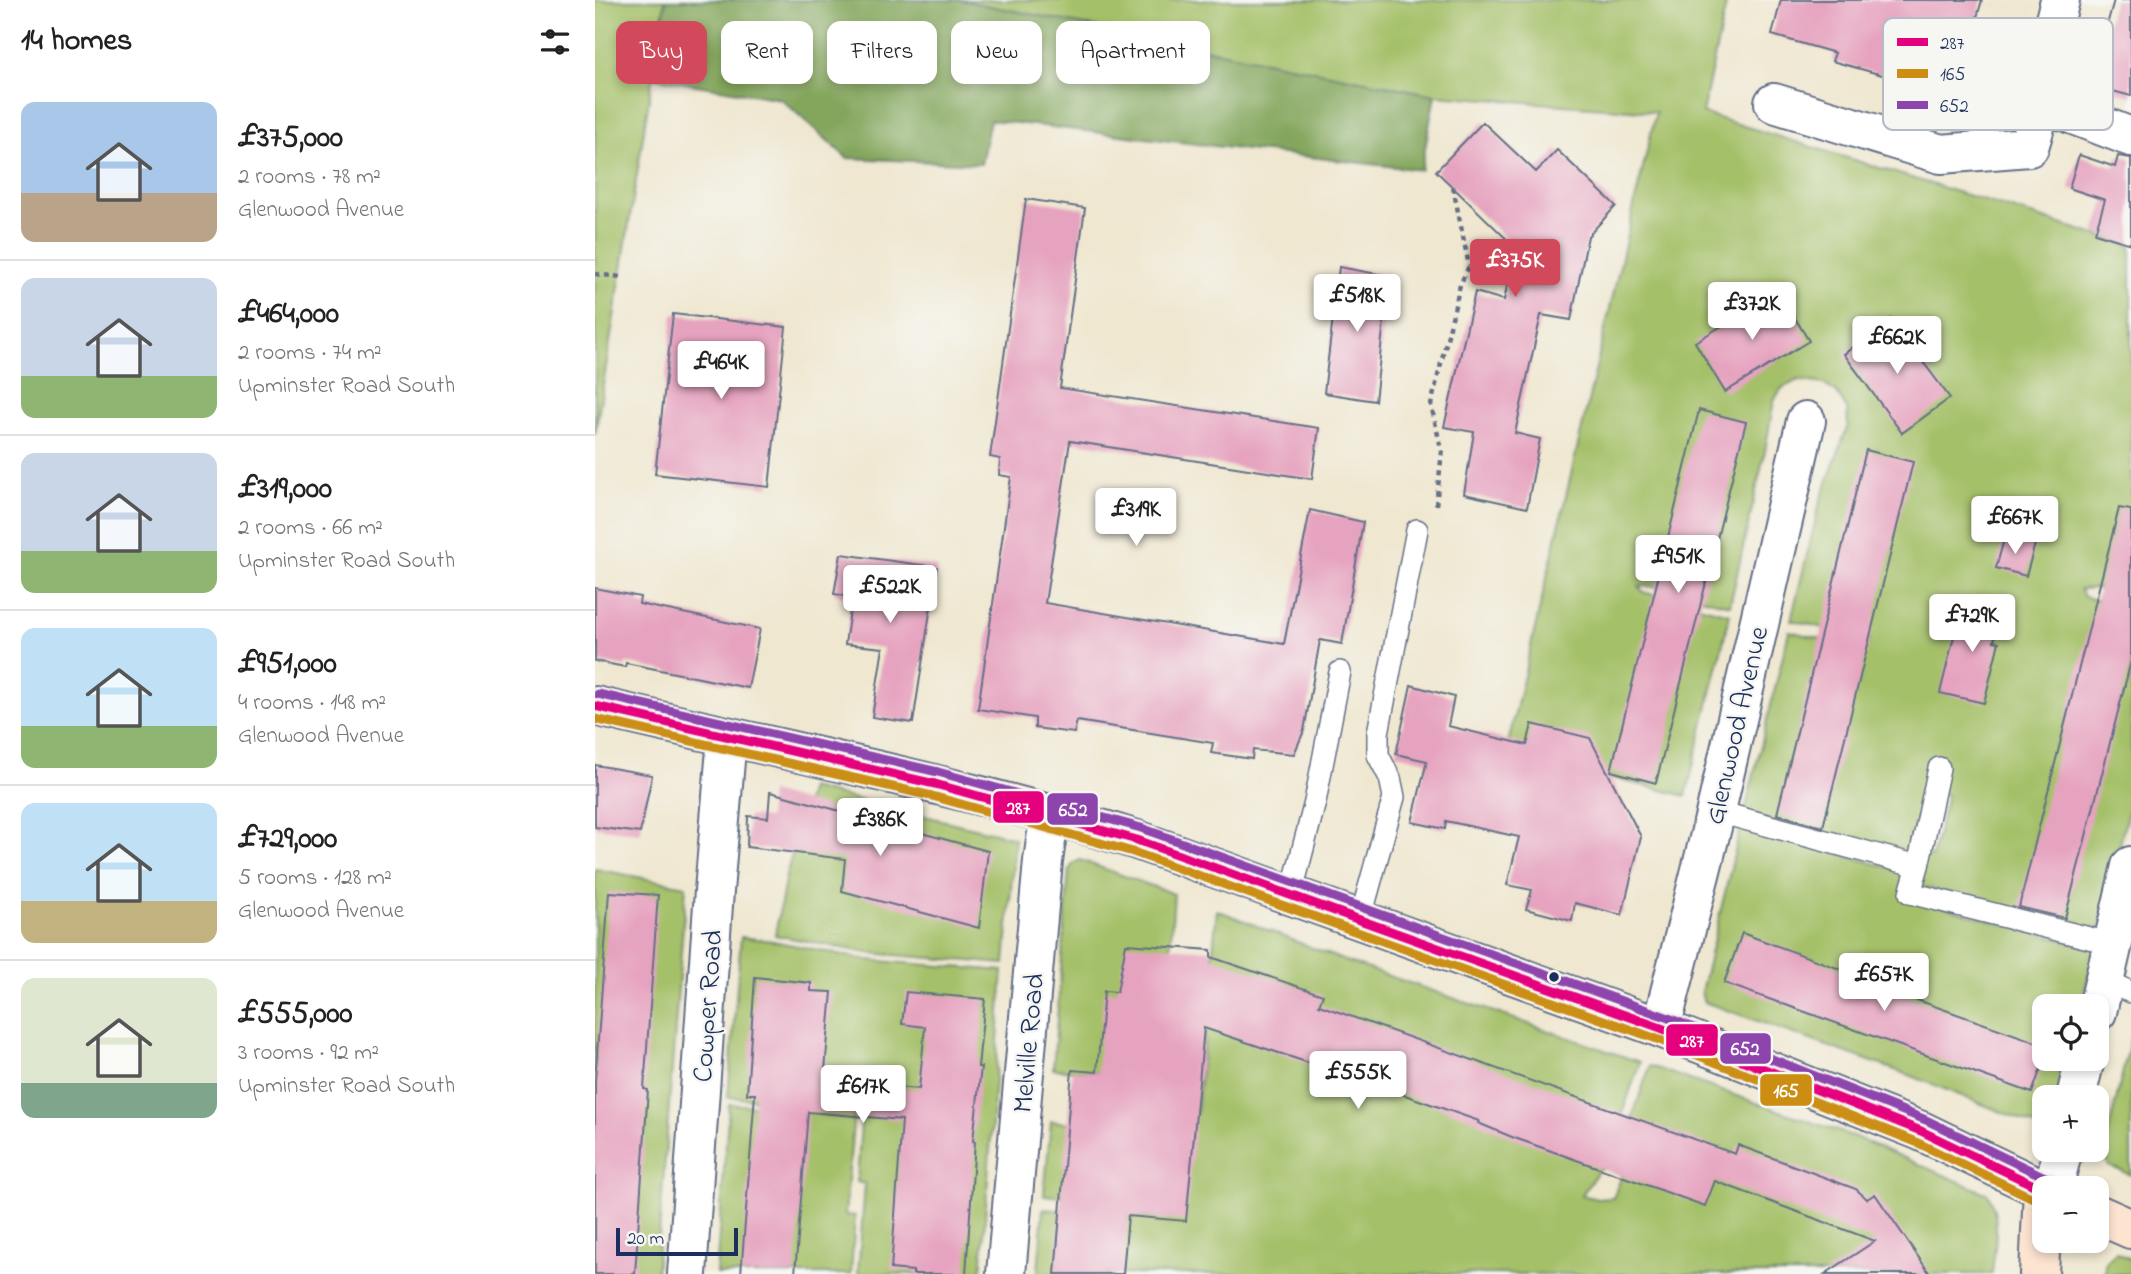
<!DOCTYPE html>
<html lang="en">
<head>
<meta charset="utf-8">
<style>
  :root { --surface:#fff; --page:#f6f6f6; --text:#222; --muted:#767676; --line:#e0e0e0; --accent:#d1495b }
  body { margin:0; font-family:"Indie Flower",sans-serif; background:var(--page); color:var(--text); height:100vh; display:flex; flex-direction:column; font-size:26px; white-space:nowrap }
  * { box-sizing:border-box; margin:0 }
  p { font-size:23px; color:var(--muted) }
  .icon { flex:none; width:38px; height:38px; fill:none; stroke:currentColor; stroke-width:2; stroke-linecap:round; stroke-linejoin:round }
  .map { position:relative; flex:1; overflow:hidden }
  .details { display:flex; flex-direction:column; background:var(--surface); width:595px }
  .details>* { flex:none }
  .guide { position:absolute; left:21px; top:21px; width:665px; height:63px; display:flex; gap:14px }
  .buttons { position:absolute; left:1437px; top:994px; display:grid; gap:14px }
  .buttons a { display:grid; place-items:center; width:77px; height:77px; border-radius:14px; background:var(--surface); box-shadow:0 4px 10px #0003; font-size:35px }
  .scale { position:absolute; left:21px; bottom:18px; width:122px; box-sizing:border-box; padding-left:7px; border:4px solid #1b2f5e; border-top:0; font-size:19px; line-height:24px; white-space:nowrap; color:#1b2f5e; -webkit-text-stroke:5px #f6f6f2; paint-order:stroke }
  .price { position:absolute; translate:-50% -60px; padding:0 16px; border-radius:7px; background:#fff; color:#222; font-size:23px; line-height:46px; filter:drop-shadow(0 2px 4px #0008) }
  .price::after { content:''; position:absolute; left:50%; top:42px; width:21px; height:16px; margin-left:-10px; background:inherit; clip-path:polygon(0 0,100% 0,50% 100%) }
  .price.active { background:var(--accent); color:#fff }
  ul { padding:0; list-style:none }
  li { display:flex; align-items:center; gap:21px; height:175px; padding:0 21px }
  li+li { border-top:2px solid var(--line) }
  li span { display:grid; place-items:center; flex:none; width:196px; height:140px; border-radius:14px; color:#555 }
  li>.icon { margin-inline-start:auto }
  span .icon { width:84px; height:84px; fill:#fffc; stroke-width:1 }
  li b { font-size:30px }
  h2 { display:flex; justify-content:space-between; align-items:center; height:84px; padding:0 21px; font-size:30px }
  .tag { padding:0 24px; border-radius:14px; background:var(--surface); box-shadow:0 4px 10px #0003; font-size:24px; line-height:63px }
  .tag.active { background:var(--accent); color:#fff }
  main { display:flex; flex:1; min-height:0 }
  .map>svg:first-child { display:block }
</style>
</head>
<body>
<main>
<section class="details">
<h2>14 homes<svg class="icon" aria-label="filters" viewBox="0 0 24 24"><path d="M4 7h16M4 17h16"/><circle cx="9" cy="7" r="2"/><circle cx="15" cy="17" r="2"/></svg></h2>
<ul>
<li><span style="background:linear-gradient(#a9c7e8 65%,#b9a48a 0)"><svg class="icon" aria-label="home" viewBox="0 0 24 24"><path d="M3 11l9-7 9 7M6 9v11h12V9"/></svg></span><div><b>£375,000</b><p>2 rooms · 78 m²</p><p>Glenwood Avenue</p></div></li>
<li><span style="background:linear-gradient(#c9d6e8 70%,#8fb573 0)"><svg class="icon" aria-label="home" viewBox="0 0 24 24"><path d="M3 11l9-7 9 7M6 9v11h12V9"/></svg></span><div><b>£464,000</b><p>2 rooms · 74 m²</p><p>Upminster Road South</p></div></li>
<li><span style="background:linear-gradient(#c9d6e8 70%,#8fb573 0)"><svg class="icon" aria-label="home" viewBox="0 0 24 24"><path d="M3 11l9-7 9 7M6 9v11h12V9"/></svg></span><div><b>£319,000</b><p>2 rooms · 66 m²</p><p>Upminster Road South</p></div></li>
<li><span style="background:linear-gradient(#bfe0f5 70%,#8fb573 0)"><svg class="icon" aria-label="home" viewBox="0 0 24 24"><path d="M3 11l9-7 9 7M6 9v11h12V9"/></svg></span><div><b>£951,000</b><p>4 rooms · 148 m²</p><p>Glenwood Avenue</p></div></li>
<li><span style="background:linear-gradient(#bfe0f5 70%,#c2b280 0)"><svg class="icon" aria-label="home" viewBox="0 0 24 24"><path d="M3 11l9-7 9 7M6 9v11h12V9"/></svg></span><div><b>£729,000</b><p>5 rooms · 128 m²</p><p>Glenwood Avenue</p></div></li>
<li><span style="background:linear-gradient(#dfe7d0 75%,#7fa58c 0)"><svg class="icon" aria-label="home" viewBox="0 0 24 24"><path d="M3 11l9-7 9 7M6 9v11h12V9"/></svg></span><div><b>£555,000</b><p>3 rooms · 92 m²</p><p>Upminster Road South</p></div></li>
</ul>
</section>
<div class="map">
<svg width="1536" height="1274" viewBox="0 0 1536 1274">
  <rect width="100%" height="100%" fill="#f6f6f2"/>
  <filter id="ink" filterUnits="userSpaceOnUse"><feTurbulence type="fractalNoise" baseFrequency=".0143" numOctaves="2"/><feDisplacementMap in="SourceGraphic" scale="14" xChannelSelector="R" yChannelSelector="G"/><feConvolveMatrix kernelMatrix="1 2 1 2 8 2 1 2 1" color-interpolation-filters="sRGB"/></filter>
  <filter id="wash" filterUnits="userSpaceOnUse"><feTurbulence type="fractalNoise" baseFrequency=".00686" numOctaves="4" result="noise"/><feDisplacementMap in="SourceGraphic" scale="28" xChannelSelector="R" yChannelSelector="G"/><feGaussianBlur stdDeviation="1.57" result="paint"/><feColorMatrix in="noise" values="0 0 0 0 0 0 0 0 0 0 0 0 0 0 0 0 0 1.4 0 .05"/><feComposite in="paint" operator="in"/></filter>
  <g filter="url(#wash)">
    <rect width="100%" height="100%" fill="#efe7d0"/>
    <!-- green -->
    <path fill="#a4c067" stroke="#607862" stroke-width="2" d="M 0,0 L 70,0 L 0,435 Z
      M 365,0 L 1132,0 L 1107,113 L 1536,246 L 1536,597 L 1502,588 L 1485,589 L 1489,597 L 1536,609 L 1536,799 L 1504,930 L 1323,886 L 1329,855 L 1337,857 L 1352,795 L 1343,793 L 1320,854 L 1149,815 L 1194,631 L 1270,650 L 1275,639 L 1196,620 L 1225,502 L 1253,425 L 1252,409 L 1242,393 L 1228,384 L 1203,380 L 1187,388 L 1179,400 L 1170,451 L 1135,605 L 1061,587 L 1044,586 L 1048,592 L 1135,614 L 1091,796 L 911,752 L 1061,112 L 840,95 Z
      M 215,788 L 420,838 L 410,964 L 274,953 L 180,935 L 191,876 Z
      M 1146,826 L 1317,874 L 1308,896 L 1500,949 L 1486,1006 L 1449,1006 L 1449,1059 L 1473,1059 L 1464,1097 L 1449,1097 L 1449,1129 L 1317,1076 L 1109,1002 L 1106,992 Z
      M 485,860 L 579,894 L 566,1077 L 458,1069 L 474,870 L 479,863 Z
      M 0,869 L 91,886 L 61,1274 L 0,1274 Z
      M 622,910 L 750,961 L 1045,1062 L 1008,1169 L 1005,1168 L 987,1195 L 1002,1199 L 1018,1198 L 1027,1175 L 1018,1172 L 1055,1066 L 1260,1137 L 1393,1194 C 1407,1218 1399,1248 1397,1274 L 443,1274 L 448,1209 L 560,1218 L 531,1203 L 449,1195 L 456,1121 L 538,1129 L 569,1110 L 602,1113 Z
      M 146,937 L 178,941 L 271,960 L 408,971 L 386,1274 L 263,1274 L 270,1184 L 262,1182 L 267,1108 L 133,1097 Z
      M 1536,1037 L 1536,1175 L 1514,1166 L 1509,1151 Z
      M 134,1104 L 259,1113 L 250,1215 L 260,1216 L 256,1274 L 121,1274 Z
      M 1521,1252 L 1536,1260 L 1536,1274 L 1510,1274 L 1510,1262 Z"/>
    <!-- forest -->
    <path fill="#83a65c" stroke="#4f6a5d" stroke-width="2" d="M 71,0 L 365,0 L 840,95 L 826,170 L 395,120 L 386,164 L 252,158 L 186,99 L 58,78 Z"/>
    <g id="blocks">
      <!-- building -->
      <path fill="#e6a3bf" d="M 1186,0 L 1387,0 L 1358,101 L 1296,83 L 1298,78 L 1237,61 L 1240,53 L 1177,35 Z
        M 1519,0 L 1536,0 L 1536,96 L 1495,85 Z
        M 888,122 L 941,172 L 962,150 L 1021,206 L 993,236 L 976,320 L 946,315 L 920,433 L 945,439 L 932,508 L 869,494 L 879,432 L 849,427 L 880,292 L 909,300 L 921,248 L 841,171 Z
        M 1484,155 L 1520,167 L 1523,156 L 1536,158 L 1536,244 L 1500,233 L 1510,200 L 1474,188 Z
        M 431,199 L 490,208 L 465,388 L 724,428 L 717,479 L 475,441 L 450,603 L 689,644 L 715,510 L 768,522 L 747,644 L 725,640 L 709,731 L 699,754 L 658,750 L 657,759 L 616,753 L 618,743 L 482,721 L 479,733 L 440,728 L 440,718 L 383,709 L 416,477 L 404,475 L 405,459 L 395,457 Z
        M 744,267 L 794,276 L 780,401 L 729,393 Z
        M 1184,292 L 1214,341 L 1130,392 L 1100,342 Z
        M 78,314 L 191,327 L 174,487 L 60,474 Z
        M 1296,319 L 1355,398 L 1307,433 L 1249,354 Z
        M 1104,410 L 1151,422 L 1061,783 L 1016,771 Z
        M 1271,450 L 1318,462 L 1228,827 L 1182,814 Z
        M 1524,508 L 1536,510 L 1536,661 L 1470,918 L 1424,907 Z
        M 1410,536 L 1440,544 L 1431,576 L 1401,568 Z
        M 246,554 L 342,567 L 318,723 L 277,717 L 288,648 L 250,644 L 257,597 L 239,594 Z
        M 0,588 L 45,597 L 44,604 L 165,629 L 153,688 L 31,663 L 30,667 L 0,661 Z
        M 1367,604 L 1406,613 L 1399,641 L 1404,642 L 1389,703 L 1345,693 Z
        M 816,685 L 859,697 L 853,726 L 932,745 L 937,724 L 995,738 L 1046,837 L 1027,915 L 980,903 L 977,921 L 931,909 L 937,890 L 912,885 L 924,837 L 851,821 L 850,829 L 817,822 L 832,761 L 801,754 Z
        M 0,765 L 57,775 L 45,833 L 0,827 Z
        M 175,792 L 393,851 L 384,928 L 247,891 L 250,859 L 152,847 L 153,816 L 173,818 Z
        M 14,892 L 63,895 L 49,1089 L 53,1090 L 40,1274 L 0,1274 L 0,1080 Z
        M 1147,933 L 1264,976 L 1263,979 L 1449,1045 L 1449,1060 L 1437,1093 L 1129,983 Z
        M 531,944 L 616,950 L 616,957 L 728,995 L 724,1005 L 1140,1154 L 1143,1145 L 1261,1189 L 1272,1199 L 1280,1194 L 1335,1274 L 1230,1274 L 1280,1241 L 1120,1181 L 1110,1206 L 917,1137 L 883,1123 L 884,1121 L 807,1094 L 609,1028 L 591,1221 L 533,1216 L 528,1274 L 460,1274 L 477,1070 L 502,1072 L 509,991 L 522,992 Z
        M 160,977 L 216,983 L 216,991 L 237,992 L 230,1070 L 238,1071 L 238,1082 L 324,1089 L 330,1027 L 307,1024 L 311,992 L 390,999 L 383,1067 L 386,1067 L 378,1141 L 380,1141 L 371,1274 L 318,1274 L 318,1271 L 296,1269 L 307,1120 L 213,1112 L 200,1274 L 146,1274 L 160,1094 L 152,1094 Z"/>
    </g>
  </g>
  <g filter="url(#ink)">
    <use href="#blocks" fill-opacity="0" stroke="#656f86" stroke-width="2"/>
    <g fill="none" stroke-linecap="round" stroke-linejoin="round">
      <!-- lane casing -->
      <g stroke="#656f86" stroke-width="24">
        <path id="lane" d="M 1120,811 L 1323,866 L 1315,893 L 1518,944
          M 1323,866 L 1344,768
          M 696,895 L 720,802 L 745,672
          M 765,920 L 799,797 L 795,778 L 783,755 L 783,733 L 822,530
          M 1509,981 L 1536,992"/>
      </g>
      <!-- street casing -->
      <g stroke="#656f86" stroke-width="42">
        <path id="street" d="M 1465,0 L 1456,36 L 1447,103 L 1536,137
          M 1179,103 L 1346,154 L 1434,147 L 1447,103
          M 1502,1012 L 1536,866
          M 1066,1028 L 1119,819 L 1211,421
          M 1481,1097 L 1490,1059
          M 1458,1188 L 1468,1150
          M 92,1274 L 119,891 L 132,737
          M 411,1274 L 448,861 L 455,813"/>
      </g>
      <!-- secondary casing -->
      <g stroke="#656f86" stroke-width="42">
        <path id="secondary" d="M 0,706 C 181,749 364,784 542,840 L 1066,1028 L 1326,1131 L 1449,1190
          M 1502,1214 L 1536,1229
          M 1444,1274 L 1448,1189"/>
      </g>
      <!-- path -->
      <path stroke="#656f86" stroke-width="4.5" stroke-dasharray="5 5" stroke-linecap="butt" d="M 858,187 L 874,266
        M 933,256 L 961,245
        M 0,274 L 26,277
        M 841,505 L 847,452 L 836,405 L 865,285 L 874,266 L 893,256 L 913,252 L 933,256 L 960,281"/>
      <!-- lane -->
      <use href="#lane" stroke="#fff" stroke-width="21"/>
      <!-- street -->
      <use href="#street" stroke="#fff" stroke-width="38"/>
      <!-- secondary -->
      <use href="#secondary" stroke="#fde4d1" stroke-width="38"/>
      <!-- bus-1 casing -->
      <g stroke="#f6f6f2" stroke-width="14">
        <path id="bus-1" d="M 0,706 L 340,784 L 542,840 L 1066,1028 L 1326,1131 L 1449,1190"/>
      </g>
      <!-- bus-2 casing -->
      <g stroke="#f6f6f2" stroke-width="14">
        <path id="bus-2" d="M 0,719 L 337,796 L 538,852 L 1062,1039 L 1321,1142 L 1444,1201"/>
      </g>
      <!-- bus-3 casing -->
      <g stroke="#f6f6f2" stroke-width="14">
        <path id="bus-3" d="M 3,694 L 343,772 L 546,828 L 1071,1017 L 1331,1120 L 1454,1179"/>
      </g>
      <!-- bus-1 -->
      <use href="#bus-1" stroke="#e5007d" stroke-width="9"/>
      <!-- bus-2 -->
      <use href="#bus-2" stroke="#cb8e13" stroke-width="9"/>
      <!-- bus-3 -->
      <use href="#bus-3" stroke="#8e44ad" stroke-width="9"/>
    </g>
  </g>
  <!-- markers -->
  <circle fill="#1b2f5e" stroke="#f6f6f2" stroke-width="2.5" cx="959" cy="977" r="6"/>
  <g text-anchor="middle" stroke-width="5" stroke-linejoin="round" paint-order="stroke">
    <!-- street labels -->
    <g font-size="28" fill="#1b2f5e" stroke="#f6f6f2">
      <text transform="translate(1140 725) rotate(-77)" y="10">Glenwood Avenue</text>
      <text transform="translate(111 1006) rotate(-86)" y="10">Cowper Road</text>
      <text transform="translate(432 1043) rotate(-85)" y="10">Melville Road</text>
    </g>
  </g>
  <!-- legend -->
  <rect x="1288" y="18" width="230" height="112" rx="10" fill="#f6f6f2" stroke="#b4bac6" stroke-width="2"/>
  <rect x="1302" y="38" width="31" height="8" fill="#e5007d"/>
  <rect x="1302" y="69" width="31" height="9" fill="#cb8e13"/>
  <rect x="1302" y="101" width="31" height="8" fill="#8e44ad"/>
  <g font-size="19" fill="#1b2f5e">
    <text x="1345" y="49">287</text>
    <text x="1345" y="80">165</text>
    <text x="1345" y="112">652</text>
  </g>
  <g stroke="#f6f6f2" stroke-width="2.5">
    <rect x="397" y="790" width="53" height="34" rx="7" fill="#e5007d"/>
    <rect x="451" y="792" width="53" height="34" rx="7" fill="#8e44ad"/>
    <rect x="1070" y="1023" width="54" height="34" rx="7" fill="#e5007d"/>
    <rect x="1124" y="1032" width="53" height="33" rx="7" fill="#8e44ad"/>
    <rect x="1164" y="1073" width="54" height="34" rx="7" fill="#cb8e13"/>
  </g>
  <g font-size="19" text-anchor="middle" font-weight="bold" fill="#fff">
    <text x="423" y="814">287</text>
    <text x="478" y="816">652</text>
    <text x="1097" y="1047">287</text>
    <text x="1150" y="1055">652</text>
    <text x="1191" y="1097">165</text>
  </g>
</svg>
<div class="buttons">
<a><svg class="icon" aria-label="locate" viewBox="0 0 24 24"><circle cx="12" cy="12" r="6"/><path d="M12 2v4M12 18v4M2 12h4M18 12h4"/></svg></a>
<a>+</a>
<a>−</a>
</div>
<div class="scale">20 m</div>
<b class="price active" style="left:920px;top:299px">£375K</b>
<b class="price" style="left:762px;top:334px">£518K</b>
<b class="price" style="left:1157px;top:342px">£372K</b>
<b class="price" style="left:1302px;top:376px">£662K</b>
<b class="price" style="left:126px;top:401px">£464K</b>
<b class="price" style="left:541px;top:548px">£319K</b>
<b class="price" style="left:1420px;top:556px">£667K</b>
<b class="price" style="left:1083px;top:595px">£951K</b>
<b class="price" style="left:295px;top:625px">£522K</b>
<b class="price" style="left:1377px;top:654px">£729K</b>
<b class="price" style="left:285px;top:858px">£386K</b>
<b class="price" style="left:1289px;top:1013px">£657K</b>
<b class="price" style="left:763px;top:1111px">£555K</b>
<b class="price" style="left:268px;top:1125px">£617K</b>
<div class="guide">
<a class="tag active">Buy</a>
<a class="tag">Rent</a>
<a class="tag">Filters</a>
<a class="tag">New</a>
<a class="tag">Apartment</a>
</div>
</div>
</main>
</body>
</html>
